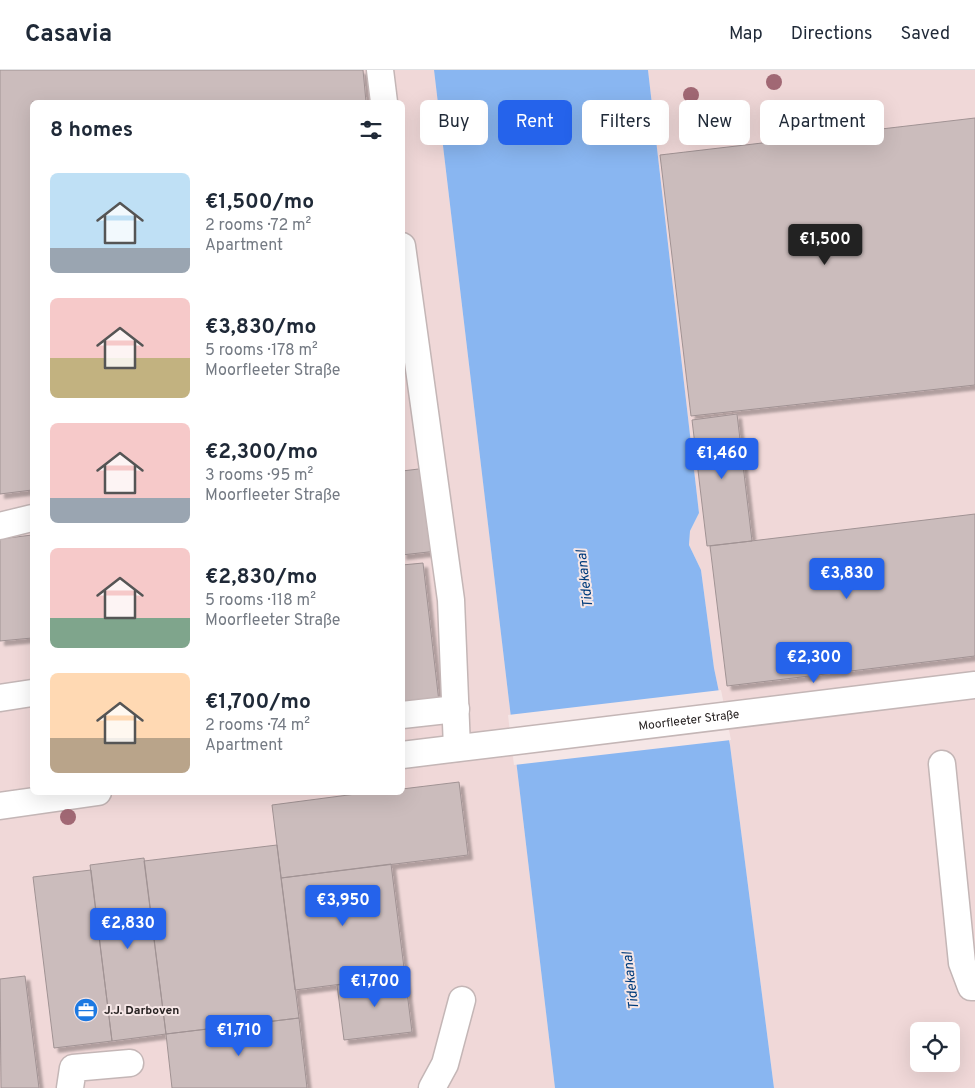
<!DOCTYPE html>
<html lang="en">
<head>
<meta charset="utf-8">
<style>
  :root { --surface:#fff; --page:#f6f6f7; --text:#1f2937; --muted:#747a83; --line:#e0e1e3; --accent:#2563eb }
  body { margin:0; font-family:Overpass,sans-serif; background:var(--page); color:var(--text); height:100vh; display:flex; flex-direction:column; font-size:19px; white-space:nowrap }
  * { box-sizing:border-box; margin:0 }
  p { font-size:16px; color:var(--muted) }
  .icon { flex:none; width:28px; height:28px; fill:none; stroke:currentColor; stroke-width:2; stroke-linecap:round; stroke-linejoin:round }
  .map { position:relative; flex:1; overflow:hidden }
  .panel { position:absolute; left:30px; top:30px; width:375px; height:695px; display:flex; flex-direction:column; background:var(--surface); border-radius:8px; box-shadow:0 5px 20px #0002 }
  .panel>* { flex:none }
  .banner { position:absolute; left:420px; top:30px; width:475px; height:45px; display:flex; gap:10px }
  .fabs { position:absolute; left:910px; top:952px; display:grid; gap:10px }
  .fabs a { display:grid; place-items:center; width:50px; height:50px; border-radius:8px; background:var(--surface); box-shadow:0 5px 20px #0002; font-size:25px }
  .price { position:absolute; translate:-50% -42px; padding:0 11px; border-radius:5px; background:var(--accent); color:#fff; font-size:16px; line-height:32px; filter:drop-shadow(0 1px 2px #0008) }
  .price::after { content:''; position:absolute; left:50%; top:30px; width:15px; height:11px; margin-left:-8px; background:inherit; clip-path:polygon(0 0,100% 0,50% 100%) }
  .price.selected { background:#222; color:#fff }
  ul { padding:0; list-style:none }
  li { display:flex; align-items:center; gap:15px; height:125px; padding:0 20px }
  li span { display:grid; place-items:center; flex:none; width:140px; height:100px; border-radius:8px; color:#555 }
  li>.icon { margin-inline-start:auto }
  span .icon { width:60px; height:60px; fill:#fffc; stroke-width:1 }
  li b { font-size:21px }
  h2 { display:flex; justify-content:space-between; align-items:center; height:60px; padding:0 20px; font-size:21px }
  .pill { padding:0 18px; border-radius:8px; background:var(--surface); box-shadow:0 5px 20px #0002; font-size:18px; line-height:45px }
  .pill.selected { background:var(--accent); color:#fff }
  header { display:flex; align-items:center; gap:30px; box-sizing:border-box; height:70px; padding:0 25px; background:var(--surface); border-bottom:1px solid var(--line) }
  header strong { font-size:24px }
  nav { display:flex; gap:28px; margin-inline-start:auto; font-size:18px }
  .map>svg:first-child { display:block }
</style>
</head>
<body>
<header>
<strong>Casavia</strong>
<nav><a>Map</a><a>Directions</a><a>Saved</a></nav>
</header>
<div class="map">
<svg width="975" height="1018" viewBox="0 0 975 1018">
  <defs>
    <filter id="shadow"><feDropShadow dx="4.5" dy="4.5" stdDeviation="1" flood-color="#0004"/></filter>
  </defs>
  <rect width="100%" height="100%" fill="#f5e6e6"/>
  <!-- built -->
  <path fill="#f0d8d8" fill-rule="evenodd" d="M 0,0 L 434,0 L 555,1018 L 0,1018 ZM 32,32 L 402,32 L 402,722 L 32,722 Z
    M 648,0 L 975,0 L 975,1018 L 774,1018 L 730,675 L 714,598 L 701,500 L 689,475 L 690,461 L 699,443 ZM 919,961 L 951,961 L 951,994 L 919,994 Z"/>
  <!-- water -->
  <path fill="#89b6f1" d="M 434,0 L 648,0 L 699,443 L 690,461 L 689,475 L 701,500 L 714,598 L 730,675 L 774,1018 L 555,1018 Z"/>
  <!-- pier -->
  <path fill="#f5e6e6" d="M 721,620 L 731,670 L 514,695 L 508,645 Z"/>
  <!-- building -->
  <path fill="#cbbcbc" stroke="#a19394" filter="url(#shadow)" d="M 0,0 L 363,0 L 366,32 L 32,32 L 32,420 L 0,424 Z
    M 975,48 L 975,315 L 691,346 L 660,85 Z
    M 737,344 L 752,471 L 707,476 L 692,350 Z
    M 427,398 L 437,481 L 402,485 L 402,401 Z
    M 975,444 L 975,586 L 727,616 L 710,476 Z
    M 32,465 L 32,568 L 0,571 L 0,469 Z
    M 423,493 L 439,632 L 402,637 L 402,495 Z
    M 459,712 L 468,785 L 281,808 L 272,735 L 371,722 L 402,722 L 402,719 Z
    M 277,775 L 299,948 L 166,964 L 144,791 Z
    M 144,788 L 166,964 L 112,971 L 90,795 Z
    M 391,794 L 405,906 L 295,920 L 281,808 Z
    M 91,800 L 112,971 L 54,978 L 33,807 Z
    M 25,906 L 39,1018 L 1,1018 L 0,909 Z
    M 405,906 L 412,962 L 344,970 L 337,915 Z
    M 299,948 L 307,1018 L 172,1018 L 166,964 Z"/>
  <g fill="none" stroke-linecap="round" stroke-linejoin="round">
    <!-- minor casing -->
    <g stroke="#c4b6b6" stroke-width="29">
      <g id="minor">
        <path d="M 380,0 L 384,32"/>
        <path d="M 402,176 L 451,530 L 457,678"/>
        <path d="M 0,456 L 32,448"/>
        <path d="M 0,628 L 32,623"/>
        <path d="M 402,645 L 456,639"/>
        <path id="s1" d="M 402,685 L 975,615"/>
        <path d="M 942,694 L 962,893 L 971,917 L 975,917"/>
        <path d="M 0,736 L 98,722"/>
        <path d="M 70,1018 L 73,998 L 130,993"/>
        <path d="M 432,1018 L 445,994 L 462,930"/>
      </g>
    </g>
    <!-- minor -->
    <use href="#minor" stroke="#fff" stroke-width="26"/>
  </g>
  <!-- trees -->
  <g fill="#a16874">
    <circle cx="774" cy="12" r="8"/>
    <circle cx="691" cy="25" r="8"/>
    <circle cx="68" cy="747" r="8"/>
  </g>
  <!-- icons -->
  <defs>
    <g id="office-disc" transform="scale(1.25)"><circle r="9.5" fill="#1c79e2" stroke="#f5e6e6"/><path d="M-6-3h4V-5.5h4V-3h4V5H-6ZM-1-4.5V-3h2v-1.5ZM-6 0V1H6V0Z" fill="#fff"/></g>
  </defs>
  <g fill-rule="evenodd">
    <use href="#office-disc" x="86" y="940"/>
  </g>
  <g text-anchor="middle" stroke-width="4" stroke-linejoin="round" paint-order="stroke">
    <!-- street labels -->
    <g font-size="12" fill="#262121" stroke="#f5e6e6">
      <text dy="4" stroke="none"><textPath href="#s1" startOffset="289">Moorfleeter Straße</textPath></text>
    </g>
    <!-- poi labels -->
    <g font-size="12" font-weight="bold" fill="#262121" stroke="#f5e6e6" text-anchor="start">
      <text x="104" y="944">J.J. Darboven</text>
    </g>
    <!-- water labels -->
    <g font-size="14" font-style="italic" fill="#003b7b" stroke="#f5e6e6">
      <text transform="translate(584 509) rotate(-97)" y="5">Tidekanal</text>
      <text transform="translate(630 911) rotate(-97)" y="5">Tidekanal</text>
    </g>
  </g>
</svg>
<div class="fabs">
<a><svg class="icon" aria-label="locate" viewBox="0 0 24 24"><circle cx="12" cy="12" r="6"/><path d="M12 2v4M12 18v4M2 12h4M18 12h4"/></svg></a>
</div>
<b class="price selected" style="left:825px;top:196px">€1,500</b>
<b class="price" style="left:722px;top:410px">€1,460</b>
<b class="price" style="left:847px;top:530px">€3,830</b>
<b class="price" style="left:814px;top:614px">€2,300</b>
<b class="price" style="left:343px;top:857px">€3,950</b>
<b class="price" style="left:128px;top:880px">€2,830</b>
<b class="price" style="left:375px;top:938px">€1,700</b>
<b class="price" style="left:239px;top:987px">€1,710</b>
<div class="banner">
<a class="pill">Buy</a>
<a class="pill selected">Rent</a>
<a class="pill">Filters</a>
<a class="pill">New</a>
<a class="pill">Apartment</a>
</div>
<section class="panel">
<h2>8 homes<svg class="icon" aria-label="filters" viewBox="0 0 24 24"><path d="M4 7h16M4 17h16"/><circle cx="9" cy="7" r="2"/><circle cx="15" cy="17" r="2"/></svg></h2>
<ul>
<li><span style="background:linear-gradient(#bfe0f5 75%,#9aa5b1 0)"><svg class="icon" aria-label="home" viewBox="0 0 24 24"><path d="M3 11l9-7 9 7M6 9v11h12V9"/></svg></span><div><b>€1,500/mo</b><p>2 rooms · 72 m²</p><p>Apartment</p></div></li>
<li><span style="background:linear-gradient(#f6c9c9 60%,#c2b280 0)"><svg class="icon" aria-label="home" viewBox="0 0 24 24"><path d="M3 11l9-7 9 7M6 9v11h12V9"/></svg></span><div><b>€3,830/mo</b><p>5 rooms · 178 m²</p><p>Moorfleeter Straße</p></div></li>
<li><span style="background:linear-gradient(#f6c9c9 75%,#9aa5b1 0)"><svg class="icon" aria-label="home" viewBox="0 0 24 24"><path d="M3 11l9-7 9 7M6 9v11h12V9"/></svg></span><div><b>€2,300/mo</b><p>3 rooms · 95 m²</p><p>Moorfleeter Straße</p></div></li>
<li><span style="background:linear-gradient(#f6c9c9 70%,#7fa58c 0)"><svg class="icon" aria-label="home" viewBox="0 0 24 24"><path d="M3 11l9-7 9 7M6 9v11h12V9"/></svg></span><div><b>€2,830/mo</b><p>5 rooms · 118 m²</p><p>Moorfleeter Straße</p></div></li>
<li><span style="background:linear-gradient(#ffd9b3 65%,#b9a48a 0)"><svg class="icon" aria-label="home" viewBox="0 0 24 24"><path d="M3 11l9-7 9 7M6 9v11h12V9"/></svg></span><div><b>€1,700/mo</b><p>2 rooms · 74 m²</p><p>Apartment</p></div></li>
</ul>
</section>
</div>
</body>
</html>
